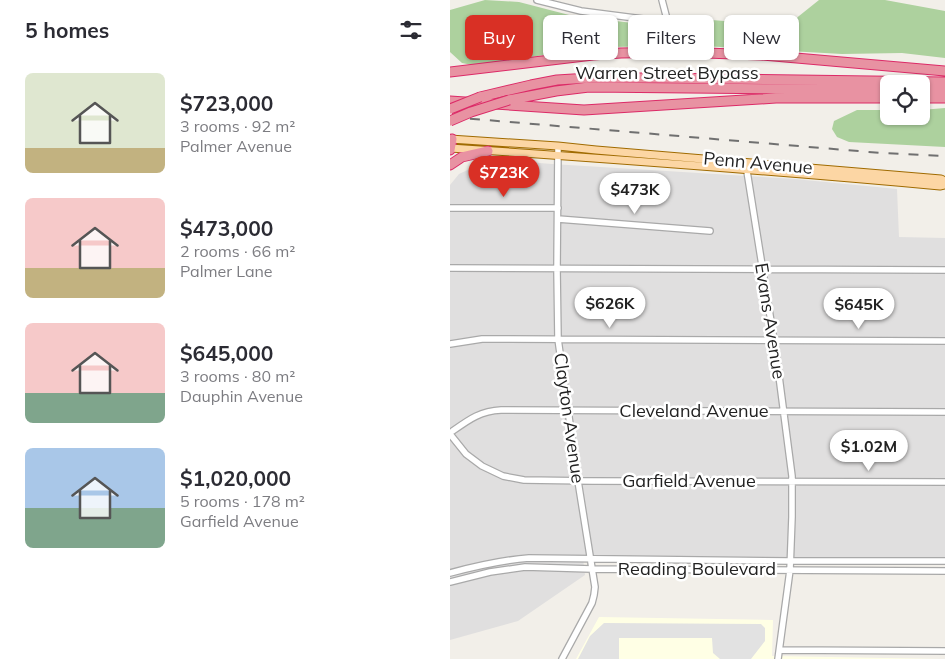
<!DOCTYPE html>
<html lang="en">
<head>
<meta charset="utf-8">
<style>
  :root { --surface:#fff; --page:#f2f2f3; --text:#2b2b33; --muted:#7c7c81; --accent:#d93025 }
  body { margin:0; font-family:Mulish,sans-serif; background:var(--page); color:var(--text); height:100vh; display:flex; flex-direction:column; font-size:19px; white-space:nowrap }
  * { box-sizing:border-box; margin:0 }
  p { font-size:16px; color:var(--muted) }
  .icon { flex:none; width:28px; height:28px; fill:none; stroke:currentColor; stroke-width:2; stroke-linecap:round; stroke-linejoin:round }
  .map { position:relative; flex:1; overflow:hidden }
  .side { display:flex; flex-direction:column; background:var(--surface); width:450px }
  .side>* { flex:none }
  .hud { position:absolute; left:15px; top:15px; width:405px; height:45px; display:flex; gap:10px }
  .controls { position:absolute; left:430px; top:75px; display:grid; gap:10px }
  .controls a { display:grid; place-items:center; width:50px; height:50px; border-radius:8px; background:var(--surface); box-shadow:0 1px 4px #0004; font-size:25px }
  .price { position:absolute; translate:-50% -42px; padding:0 11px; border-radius:18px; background:#fff; color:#222; font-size:16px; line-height:32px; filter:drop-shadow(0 1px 2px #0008) }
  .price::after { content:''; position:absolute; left:50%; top:30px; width:15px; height:11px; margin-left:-8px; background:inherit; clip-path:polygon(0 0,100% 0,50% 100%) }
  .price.current { background:var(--accent); color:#fff }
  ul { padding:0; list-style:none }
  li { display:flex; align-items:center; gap:15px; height:125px; padding:0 25px }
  li span { display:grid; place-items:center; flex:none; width:140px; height:100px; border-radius:8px; color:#555 }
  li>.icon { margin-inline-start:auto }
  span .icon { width:60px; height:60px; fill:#fffc; stroke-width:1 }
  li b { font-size:21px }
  h2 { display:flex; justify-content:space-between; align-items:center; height:60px; padding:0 25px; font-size:21px }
  .chip { padding:0 18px; border-radius:8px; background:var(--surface); box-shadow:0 1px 4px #0004; font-size:18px; line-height:45px }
  .chip.current { background:var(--accent); color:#fff }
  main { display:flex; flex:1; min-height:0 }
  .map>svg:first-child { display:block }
</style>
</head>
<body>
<main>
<section class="side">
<h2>5 homes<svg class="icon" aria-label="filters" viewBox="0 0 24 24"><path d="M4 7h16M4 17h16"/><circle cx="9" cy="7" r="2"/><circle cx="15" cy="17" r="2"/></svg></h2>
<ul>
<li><span style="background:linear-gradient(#dfe7d0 75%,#c2b280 0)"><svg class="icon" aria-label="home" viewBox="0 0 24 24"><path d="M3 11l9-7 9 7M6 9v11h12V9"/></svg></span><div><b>$723,000</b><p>3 rooms · 92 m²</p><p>Palmer Avenue</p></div></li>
<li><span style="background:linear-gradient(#f6c9c9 70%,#c2b280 0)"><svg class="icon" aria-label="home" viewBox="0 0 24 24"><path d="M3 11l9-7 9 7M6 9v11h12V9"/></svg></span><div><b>$473,000</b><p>2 rooms · 66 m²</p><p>Palmer Lane</p></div></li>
<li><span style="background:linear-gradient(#f6c9c9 70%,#7fa58c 0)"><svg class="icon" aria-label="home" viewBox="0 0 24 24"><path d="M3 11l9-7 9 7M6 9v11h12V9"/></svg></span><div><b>$645,000</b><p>3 rooms · 80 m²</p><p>Dauphin Avenue</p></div></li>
<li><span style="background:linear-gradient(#a9c7e8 60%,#7fa58c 0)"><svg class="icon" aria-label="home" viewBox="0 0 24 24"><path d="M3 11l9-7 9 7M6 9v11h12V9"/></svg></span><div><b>$1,020,000</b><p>5 rooms · 178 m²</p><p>Garfield Avenue</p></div></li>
</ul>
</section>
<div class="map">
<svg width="495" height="659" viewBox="0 0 495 659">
  <rect width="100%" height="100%" fill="#f2efe9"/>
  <!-- residential -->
  <path fill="#e0dfdf" d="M 41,159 L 102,164 L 345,179 L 447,189 L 449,237 L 495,238 L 495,562 L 133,559 L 135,575 L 68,621 L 0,640 L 0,185 L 9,174 Z"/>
  <!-- education -->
  <path fill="#ffffe5" d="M 149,617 L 323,620 L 322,656 L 492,659 L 126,659 Z"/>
  <!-- forest -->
  <path fill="#add19e" d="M 35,0 L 69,2 L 123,16 L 251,31 L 262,20 L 324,25 L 344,20 L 369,0 L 435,0 L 495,11 L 495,58 L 452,53 L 392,54 L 253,46 L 154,47 L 22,65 L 12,63 L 0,52 L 0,10 Z
    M 495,108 L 495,147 L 399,142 L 387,137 L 382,129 L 384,121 L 407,110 L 439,110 L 439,116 L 471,116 L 471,110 Z"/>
  <!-- parking -->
  <path fill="#e2e2e2" d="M 154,623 L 311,624 L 315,628 L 315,641 L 301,659 L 270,659 L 263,653 L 262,638 L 169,638 L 169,659 L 128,659 L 140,636 Z"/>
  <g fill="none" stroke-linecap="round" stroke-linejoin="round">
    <!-- minor casing -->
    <g stroke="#a9a9a9" stroke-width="8">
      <path id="minor" d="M 87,0 L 131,11 L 247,26
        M 212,0 L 218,23
        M 108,146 L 107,269 L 108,339 L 128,481 L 145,587 L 144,595 L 142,603 L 112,659
        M 296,165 L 326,353 L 342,476 L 342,517 L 340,570 L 328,659
        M 0,208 L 108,208
        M 108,219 L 260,231
        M 0,268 L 495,270
        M 0,344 L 32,339 L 495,341
        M 0,433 C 17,421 29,411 51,410 L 495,412
        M 0,434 L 16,454 L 32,466 L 53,476 L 74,480 L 142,481 L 495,482
        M 0,573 C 26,566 52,560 79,558 L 340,561 L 495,561
        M 0,582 L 40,572 L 75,567 L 142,569 L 495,571
        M 330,650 L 495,651"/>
    </g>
    <!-- major casing -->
    <g stroke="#a06b00" stroke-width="9">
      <path id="major" d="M 0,139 L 108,146 L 146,150 L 491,179 L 495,181
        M 0,148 C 163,159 327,171 490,186 L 495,185"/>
    </g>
    <!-- highway casing -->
    <g stroke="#dc2a67" stroke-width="11">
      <path id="highway" d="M 0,72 L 143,55 L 171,53 L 228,52 L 311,55 L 495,71
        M 471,90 L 495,90
        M 30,97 L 81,85 L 107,80 L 139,78 L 207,78 L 495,82
        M 471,98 L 495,98
        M 59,100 L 106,91 L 139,87 L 439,90
        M 0,101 L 134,110 L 326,98 L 439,98
        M 0,150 L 2,139
        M 0,165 L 12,157 L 38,151"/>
    </g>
    <!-- minor -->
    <use href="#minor" stroke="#fff" stroke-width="5.5"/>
    <!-- major -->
    <use href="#major" stroke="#fcd6a4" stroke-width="7"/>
    <!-- highway -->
    <use href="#highway" stroke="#e892a2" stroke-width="9"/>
    <!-- rail -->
    <path stroke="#707070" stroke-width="2" stroke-dasharray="10 10" stroke-linecap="butt" d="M 0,117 L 432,153 L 495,156"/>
    <!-- highway-bridge casing -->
    <g stroke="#dc2a67" stroke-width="11" stroke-linecap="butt">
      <path id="highway-bridge" d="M 0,109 L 30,97
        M 0,121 L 21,112 L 59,100"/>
    </g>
    <!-- highway-bridge -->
    <use href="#highway-bridge" stroke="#e892a2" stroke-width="9"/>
  </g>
  <g text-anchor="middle" stroke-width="5" stroke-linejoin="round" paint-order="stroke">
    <!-- street labels -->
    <g font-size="18" fill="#222" stroke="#fff">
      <text x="217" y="79">Warren Street Bypass</text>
      <text transform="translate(308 163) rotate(5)" y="6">Penn Avenue</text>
      <text transform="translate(320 321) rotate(81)" y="6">Evans Avenue</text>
      <text x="244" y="417">Cleveland Avenue</text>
      <text transform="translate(119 418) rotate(82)" y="6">Clayton Avenue</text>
      <text x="239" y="487">Garfield Avenue</text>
      <text x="247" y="575">Reading Boulevard</text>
    </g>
  </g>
</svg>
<div class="controls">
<a><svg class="icon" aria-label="locate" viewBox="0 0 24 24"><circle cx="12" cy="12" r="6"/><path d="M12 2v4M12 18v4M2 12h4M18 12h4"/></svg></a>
</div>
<b class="price current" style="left:54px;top:198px">$723K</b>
<b class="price" style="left:185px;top:215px">$473K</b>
<b class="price" style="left:160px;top:329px">$626K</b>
<b class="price" style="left:409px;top:330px">$645K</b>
<b class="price" style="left:419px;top:472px">$1.02M</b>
<div class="hud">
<a class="chip current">Buy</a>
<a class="chip">Rent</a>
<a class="chip">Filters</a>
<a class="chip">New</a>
</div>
</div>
</main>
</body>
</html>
